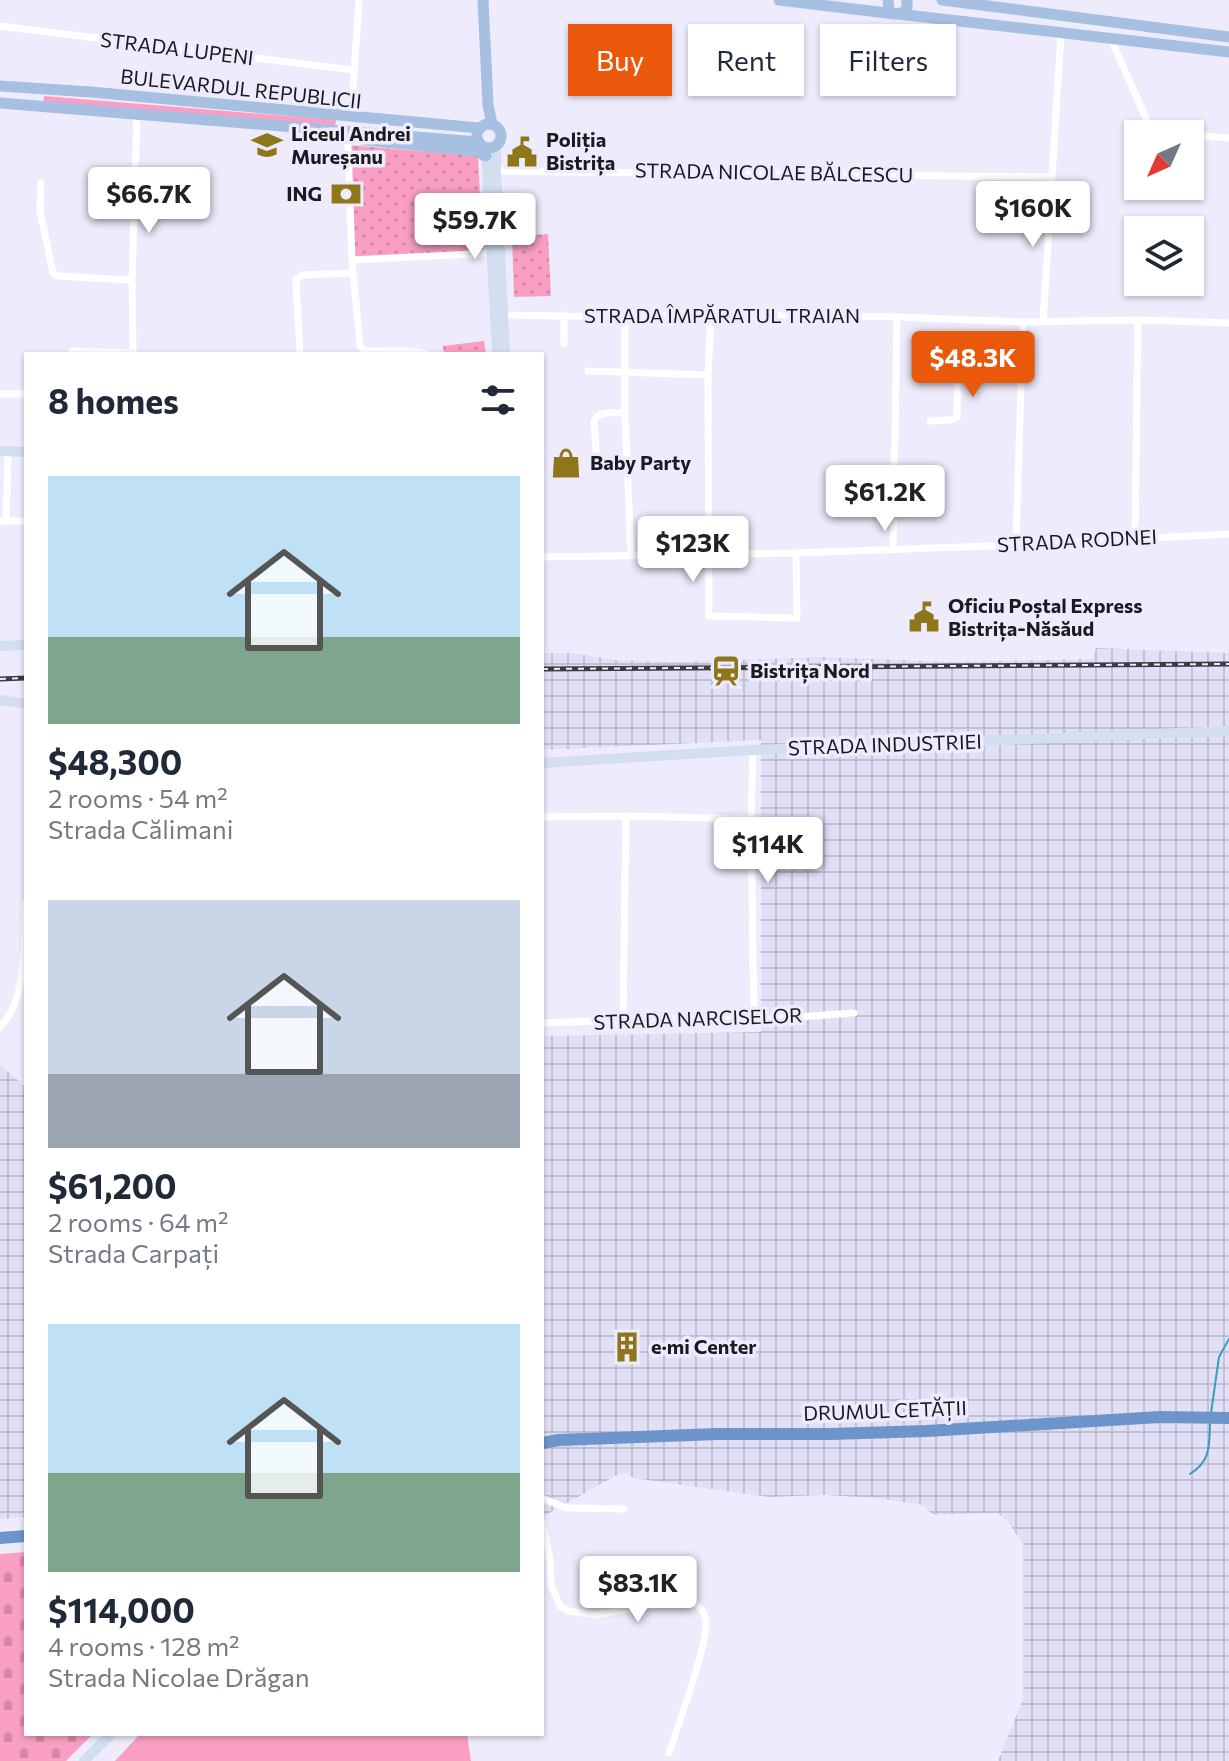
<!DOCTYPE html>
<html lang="en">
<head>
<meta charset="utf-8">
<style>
  :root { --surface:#fff; --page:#f2f2f3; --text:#1f2937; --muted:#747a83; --accent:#ea580c }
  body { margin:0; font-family:Commissioner,sans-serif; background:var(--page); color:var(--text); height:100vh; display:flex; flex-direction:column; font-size:30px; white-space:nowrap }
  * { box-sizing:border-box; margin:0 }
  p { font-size:26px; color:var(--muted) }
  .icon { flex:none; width:44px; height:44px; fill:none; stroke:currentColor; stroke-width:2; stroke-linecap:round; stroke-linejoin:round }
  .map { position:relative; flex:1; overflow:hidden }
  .sheet { position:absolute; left:24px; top:352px; width:520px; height:1384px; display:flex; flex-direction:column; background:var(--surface); border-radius:0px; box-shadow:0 2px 6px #0004 }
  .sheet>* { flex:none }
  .hud { position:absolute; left:568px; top:24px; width:540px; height:72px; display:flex; gap:16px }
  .needle { width:52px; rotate:225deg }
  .tools { position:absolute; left:1124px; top:120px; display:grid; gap:16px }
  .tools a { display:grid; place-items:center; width:80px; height:80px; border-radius:0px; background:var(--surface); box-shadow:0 2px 6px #0004; font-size:40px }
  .price { position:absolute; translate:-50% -68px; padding:0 18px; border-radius:8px; background:#fff; color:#222; font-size:26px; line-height:52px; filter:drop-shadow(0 2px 4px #0008) }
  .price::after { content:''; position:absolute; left:50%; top:48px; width:24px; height:18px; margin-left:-12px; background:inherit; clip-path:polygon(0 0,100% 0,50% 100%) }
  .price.active { background:var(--accent); color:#fff }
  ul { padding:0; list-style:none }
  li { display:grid; align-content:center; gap:16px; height:424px; padding:0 24px }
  li span { display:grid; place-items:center; height:248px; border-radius:0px; color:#555 }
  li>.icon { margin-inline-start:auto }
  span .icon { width:144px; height:144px; fill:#fffc; stroke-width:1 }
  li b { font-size:34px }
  h2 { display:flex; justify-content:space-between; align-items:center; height:96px; padding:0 24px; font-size:34px }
  .chip { padding:0 28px; border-radius:0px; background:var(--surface); box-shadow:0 2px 6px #0004; font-size:28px; line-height:72px }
  .chip.active { background:var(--accent); color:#fff }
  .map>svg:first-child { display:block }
</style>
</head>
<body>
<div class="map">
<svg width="1229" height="1761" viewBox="0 0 1229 1761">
  <defs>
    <pattern id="industrial-grid" width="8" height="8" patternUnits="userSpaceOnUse" patternTransform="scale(2)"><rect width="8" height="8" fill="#e2e0f7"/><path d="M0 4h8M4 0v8" fill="none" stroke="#c1c0d3"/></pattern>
    <pattern id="cemetery-stones" width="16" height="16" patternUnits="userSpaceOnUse" patternTransform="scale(2)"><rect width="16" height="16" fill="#fa9fc4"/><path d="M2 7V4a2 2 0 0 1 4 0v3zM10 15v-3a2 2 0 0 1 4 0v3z" fill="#d688a8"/></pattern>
    <pattern id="park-dots" width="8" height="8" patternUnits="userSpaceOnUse" patternTransform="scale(2)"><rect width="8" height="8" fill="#fa9fc4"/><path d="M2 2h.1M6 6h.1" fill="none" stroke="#d688a8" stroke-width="1.8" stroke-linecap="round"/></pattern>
  </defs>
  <rect width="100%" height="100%" fill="#eeecfc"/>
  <!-- industrial -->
  <path fill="url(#industrial-grid)" d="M 1096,648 L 1229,653 L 1229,1761 L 998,1761 L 1023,1699 L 1023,1544 L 1008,1522 L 998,1513 L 933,1515 L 923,1505 L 877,1498 L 825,1495 L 769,1497 L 633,1478 L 628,1473 L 619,1474 L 542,1517 L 542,1036 L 761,1032 L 761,740 L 542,750 L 542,653 L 573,653 L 615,660 L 674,662 L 824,657 L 949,662 L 1093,659 Z
    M 0,1065 L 26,1087 L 26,1517 L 0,1519 Z"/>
  <!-- green -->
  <path fill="#fa9fc4" d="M 44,96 L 336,120 L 335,127 L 43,103 Z
    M 140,1734 L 467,1734 L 471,1761 L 115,1761 Z"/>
  <!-- cemetery -->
  <path fill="url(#cemetery-stones)" d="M 26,1552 L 26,1734 L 93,1734 L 66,1761 L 0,1761 L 0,1554 Z"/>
  <!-- park -->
  <path fill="url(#park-dots)" d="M 348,145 L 478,156 L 483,253 L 352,260 Z
    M 548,234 L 551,296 L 514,297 L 512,236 Z
    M 484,341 L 486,354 L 444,354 L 443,346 Z"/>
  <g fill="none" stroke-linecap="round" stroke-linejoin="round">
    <!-- stream -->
    <path stroke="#399dbf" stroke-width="2" d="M 1211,1413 L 1219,1357 L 1229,1339
      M 1190,1474 C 1211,1461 1209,1446 1210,1424"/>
    <!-- street -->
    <path stroke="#fff" stroke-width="7" d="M 0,26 L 353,70
      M 1111,39 L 1149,125 L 1161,132 L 1173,134
      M 351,118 L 359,0
      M 350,131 L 348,145 L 352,260 L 360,346 L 365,351 C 386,352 406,348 427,354
      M 1190,135 L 1229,138
      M 496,171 L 1052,177
      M 41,183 L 40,211 L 53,273 L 58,276 L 132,280
      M 352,260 L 491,253
      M 711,314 L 708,375 L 709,616 L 797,618 L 796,553
      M 503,315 L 625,317 L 711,314 L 897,317 L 1023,322 L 1138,320 L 1229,323
      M 564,315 L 564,344
      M 625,317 L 625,413 L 631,555
      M 1043,322 L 1061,32
      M 72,351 L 133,353
      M 133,354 L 132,280 L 137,114
      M 300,354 L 296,280 L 303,275 L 353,273
      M 588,371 L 708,375
      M 0,394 L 26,394
      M 930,421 L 951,420 L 957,417 L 958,367 L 961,360 L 1022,362
      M 597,462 L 594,421 C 599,410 613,413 625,413
      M 0,521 L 26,521
      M 6,521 L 8,452
      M 1135,538 L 1138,320
      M 1016,545 L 1023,322
      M 893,548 L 897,317
      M 542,557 L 796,553 L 1016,545 L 1229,534
      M 753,750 L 751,819 L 754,1020
      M 542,817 L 626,816 L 751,819
      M 623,1020 L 626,816
      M 542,1023 L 623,1020 L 754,1020 L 854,1013
      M 0,1027 C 28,1000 24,939 26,903
      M 542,1498 L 566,1508 L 624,1509
      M 542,1522 L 550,1559 L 551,1584 L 560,1606 L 568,1611 L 596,1615 L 681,1600 C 692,1601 702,1606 705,1617 C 711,1638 677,1728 669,1753"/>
    <!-- secondary -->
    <path stroke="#d3dff0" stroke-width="10" d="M 496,145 L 496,171 L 505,354
      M 484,147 L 487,166 L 497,354
      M 0,451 L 26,452
      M 0,646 L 26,645
      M 0,700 L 26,704
      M 542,763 L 753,750 L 1229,731
      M 84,1761 L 111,1734"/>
    <!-- primary -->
    <path stroke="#a7bfe0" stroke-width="11" d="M 483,0 L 488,105 L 492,124
      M 779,0 L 895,14
      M 888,0 L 889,10 C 895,16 903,15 907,8 L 907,0
      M 942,0 L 1229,37
      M 898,14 L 1229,52
      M 0,86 L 91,92 L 479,128
      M 0,103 L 478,142
      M477 136a12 12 0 1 1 24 0a12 12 0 1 1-24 0Z
      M 364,140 L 476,151 L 486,156"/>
    <!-- highway -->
    <path stroke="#6d95cc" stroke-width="12" d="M 542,1443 L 559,1440 L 717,1434 L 831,1434 L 927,1431 L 1160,1417 L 1229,1418
      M 0,1538 L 26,1536"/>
    <!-- rail casing -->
    <g stroke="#3d3b43" stroke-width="5">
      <path id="rail" d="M 542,669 L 1229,664
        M 0,679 L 26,678"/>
    </g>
    <!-- rail -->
    <use href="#rail" stroke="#eeecfc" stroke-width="2" stroke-dasharray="6" stroke-linecap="butt"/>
  </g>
  <!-- icons -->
  <defs>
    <g id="university-bare" transform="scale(2.4)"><path d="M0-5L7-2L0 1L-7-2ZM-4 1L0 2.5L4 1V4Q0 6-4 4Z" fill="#90761b" stroke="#eeecfc" stroke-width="2.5" paint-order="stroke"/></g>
    <g id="civic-bare" transform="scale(2.4)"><path d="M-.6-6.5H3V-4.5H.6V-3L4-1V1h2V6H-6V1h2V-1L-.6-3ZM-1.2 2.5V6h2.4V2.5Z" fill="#90761b" stroke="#eeecfc" stroke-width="2.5" paint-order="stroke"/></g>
    <g id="bank-bare" transform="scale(2.4)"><path d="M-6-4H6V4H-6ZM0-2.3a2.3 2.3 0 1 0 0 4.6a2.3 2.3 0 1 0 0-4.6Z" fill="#90761b" stroke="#eeecfc" stroke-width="2.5" paint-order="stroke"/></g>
    <g id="shop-bare" transform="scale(2.4)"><path d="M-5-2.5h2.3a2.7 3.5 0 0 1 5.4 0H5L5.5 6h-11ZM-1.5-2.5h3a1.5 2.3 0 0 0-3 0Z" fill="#90761b" stroke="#eeecfc" stroke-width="2.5" paint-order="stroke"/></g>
    <g id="station-bare" transform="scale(2.4)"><path d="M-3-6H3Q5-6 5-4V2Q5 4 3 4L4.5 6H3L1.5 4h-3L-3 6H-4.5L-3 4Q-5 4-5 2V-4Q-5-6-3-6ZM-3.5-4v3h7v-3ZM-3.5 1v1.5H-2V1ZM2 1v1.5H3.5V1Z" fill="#90761b" stroke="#eeecfc" stroke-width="2.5" paint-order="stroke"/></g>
    <g id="building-bare" transform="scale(2.4)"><path d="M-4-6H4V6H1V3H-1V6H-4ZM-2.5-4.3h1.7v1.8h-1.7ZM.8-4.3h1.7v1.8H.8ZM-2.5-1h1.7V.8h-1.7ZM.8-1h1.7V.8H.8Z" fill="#90761b" stroke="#eeecfc" stroke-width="2.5" paint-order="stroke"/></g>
  </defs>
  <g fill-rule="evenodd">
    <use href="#university-bare" x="267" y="145"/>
    <use href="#civic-bare" x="522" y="152"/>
    <use href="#bank-bare" x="346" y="194"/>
    <use href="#shop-bare" x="566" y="463"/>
    <use href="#civic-bare" x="924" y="617"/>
    <use href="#station-bare" x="726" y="671"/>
    <use href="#building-bare" x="627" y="1347"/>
  </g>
  <g text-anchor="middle" stroke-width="7" stroke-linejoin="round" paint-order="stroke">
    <!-- street labels -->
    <g font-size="20" fill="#1b1a20" stroke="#eeecfc">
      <text transform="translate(177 49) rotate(7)" y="7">STRADA LUPENI</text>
      <text transform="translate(241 89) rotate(6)" y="7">BULEVARDUL REPUBLICII</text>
      <text transform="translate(774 173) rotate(1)" y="7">STRADA NICOLAE BĂLCESCU</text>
      <text x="722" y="323">STRADA ÎMPĂRATUL TRAIAN</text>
      <text transform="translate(1077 541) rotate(-3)" y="7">STRADA RODNEI</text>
      <text transform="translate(885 745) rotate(-2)" y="7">STRADA INDUSTRIEI</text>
      <text transform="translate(698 1019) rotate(-2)" y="7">STRADA NARCISELOR</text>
      <text transform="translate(885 1411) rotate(-2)" y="7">DRUMUL CETĂȚII</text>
    </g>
    <!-- poi labels -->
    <g font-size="20" font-weight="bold" fill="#1b1a20" stroke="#eeecfc" text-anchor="start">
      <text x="291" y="141">Liceul Andrei<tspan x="291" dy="23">Mureșanu</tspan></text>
      <text x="546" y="147">Poliția<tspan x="546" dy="23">Bistrița</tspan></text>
      <text x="322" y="201" text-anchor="end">ING</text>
      <text x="590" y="470">Baby Party</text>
      <text x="948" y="613">Oficiu Poștal Express<tspan x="948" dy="23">Bistrița-Năsăud</tspan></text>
      <text x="750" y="678">Bistrița Nord</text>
      <text x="651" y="1354">e·mi Center</text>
    </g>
  </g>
</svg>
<div class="tools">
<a><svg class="needle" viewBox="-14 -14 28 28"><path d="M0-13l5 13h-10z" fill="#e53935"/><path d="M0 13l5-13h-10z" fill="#747a83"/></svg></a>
<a><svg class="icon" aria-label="layers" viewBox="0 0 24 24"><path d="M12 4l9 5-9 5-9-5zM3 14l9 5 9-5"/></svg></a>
</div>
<b class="price" style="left:149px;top:235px">$66.7K</b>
<b class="price" style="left:1033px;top:249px">$160K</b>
<b class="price" style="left:475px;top:261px">$59.7K</b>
<b class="price active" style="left:973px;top:399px">$48.3K</b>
<b class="price" style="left:885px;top:533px">$61.2K</b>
<b class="price" style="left:693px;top:584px">$123K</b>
<b class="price" style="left:768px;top:885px">$114K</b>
<b class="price" style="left:638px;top:1624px">$83.1K</b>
<div class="hud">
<a class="chip active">Buy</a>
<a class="chip">Rent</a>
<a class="chip">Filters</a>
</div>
<section class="sheet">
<h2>8 homes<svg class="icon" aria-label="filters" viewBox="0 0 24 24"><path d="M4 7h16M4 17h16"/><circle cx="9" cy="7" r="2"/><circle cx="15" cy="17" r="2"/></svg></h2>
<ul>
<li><span style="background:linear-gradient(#bfe0f5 65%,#7fa58c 0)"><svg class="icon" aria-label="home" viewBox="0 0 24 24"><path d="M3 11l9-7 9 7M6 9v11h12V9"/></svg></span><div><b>$48,300</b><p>2 rooms · 54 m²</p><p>Strada Călimani</p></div></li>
<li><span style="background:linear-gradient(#c9d6e8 70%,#9aa5b1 0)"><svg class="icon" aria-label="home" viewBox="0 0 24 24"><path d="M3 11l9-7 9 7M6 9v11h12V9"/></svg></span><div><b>$61,200</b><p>2 rooms · 64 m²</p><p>Strada Carpați</p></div></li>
<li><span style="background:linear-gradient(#bfe0f5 60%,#7fa58c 0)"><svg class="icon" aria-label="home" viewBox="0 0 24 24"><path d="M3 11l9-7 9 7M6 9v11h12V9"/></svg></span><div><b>$114,000</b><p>4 rooms · 128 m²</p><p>Strada Nicolae Drăgan</p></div></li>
</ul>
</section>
</div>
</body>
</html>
